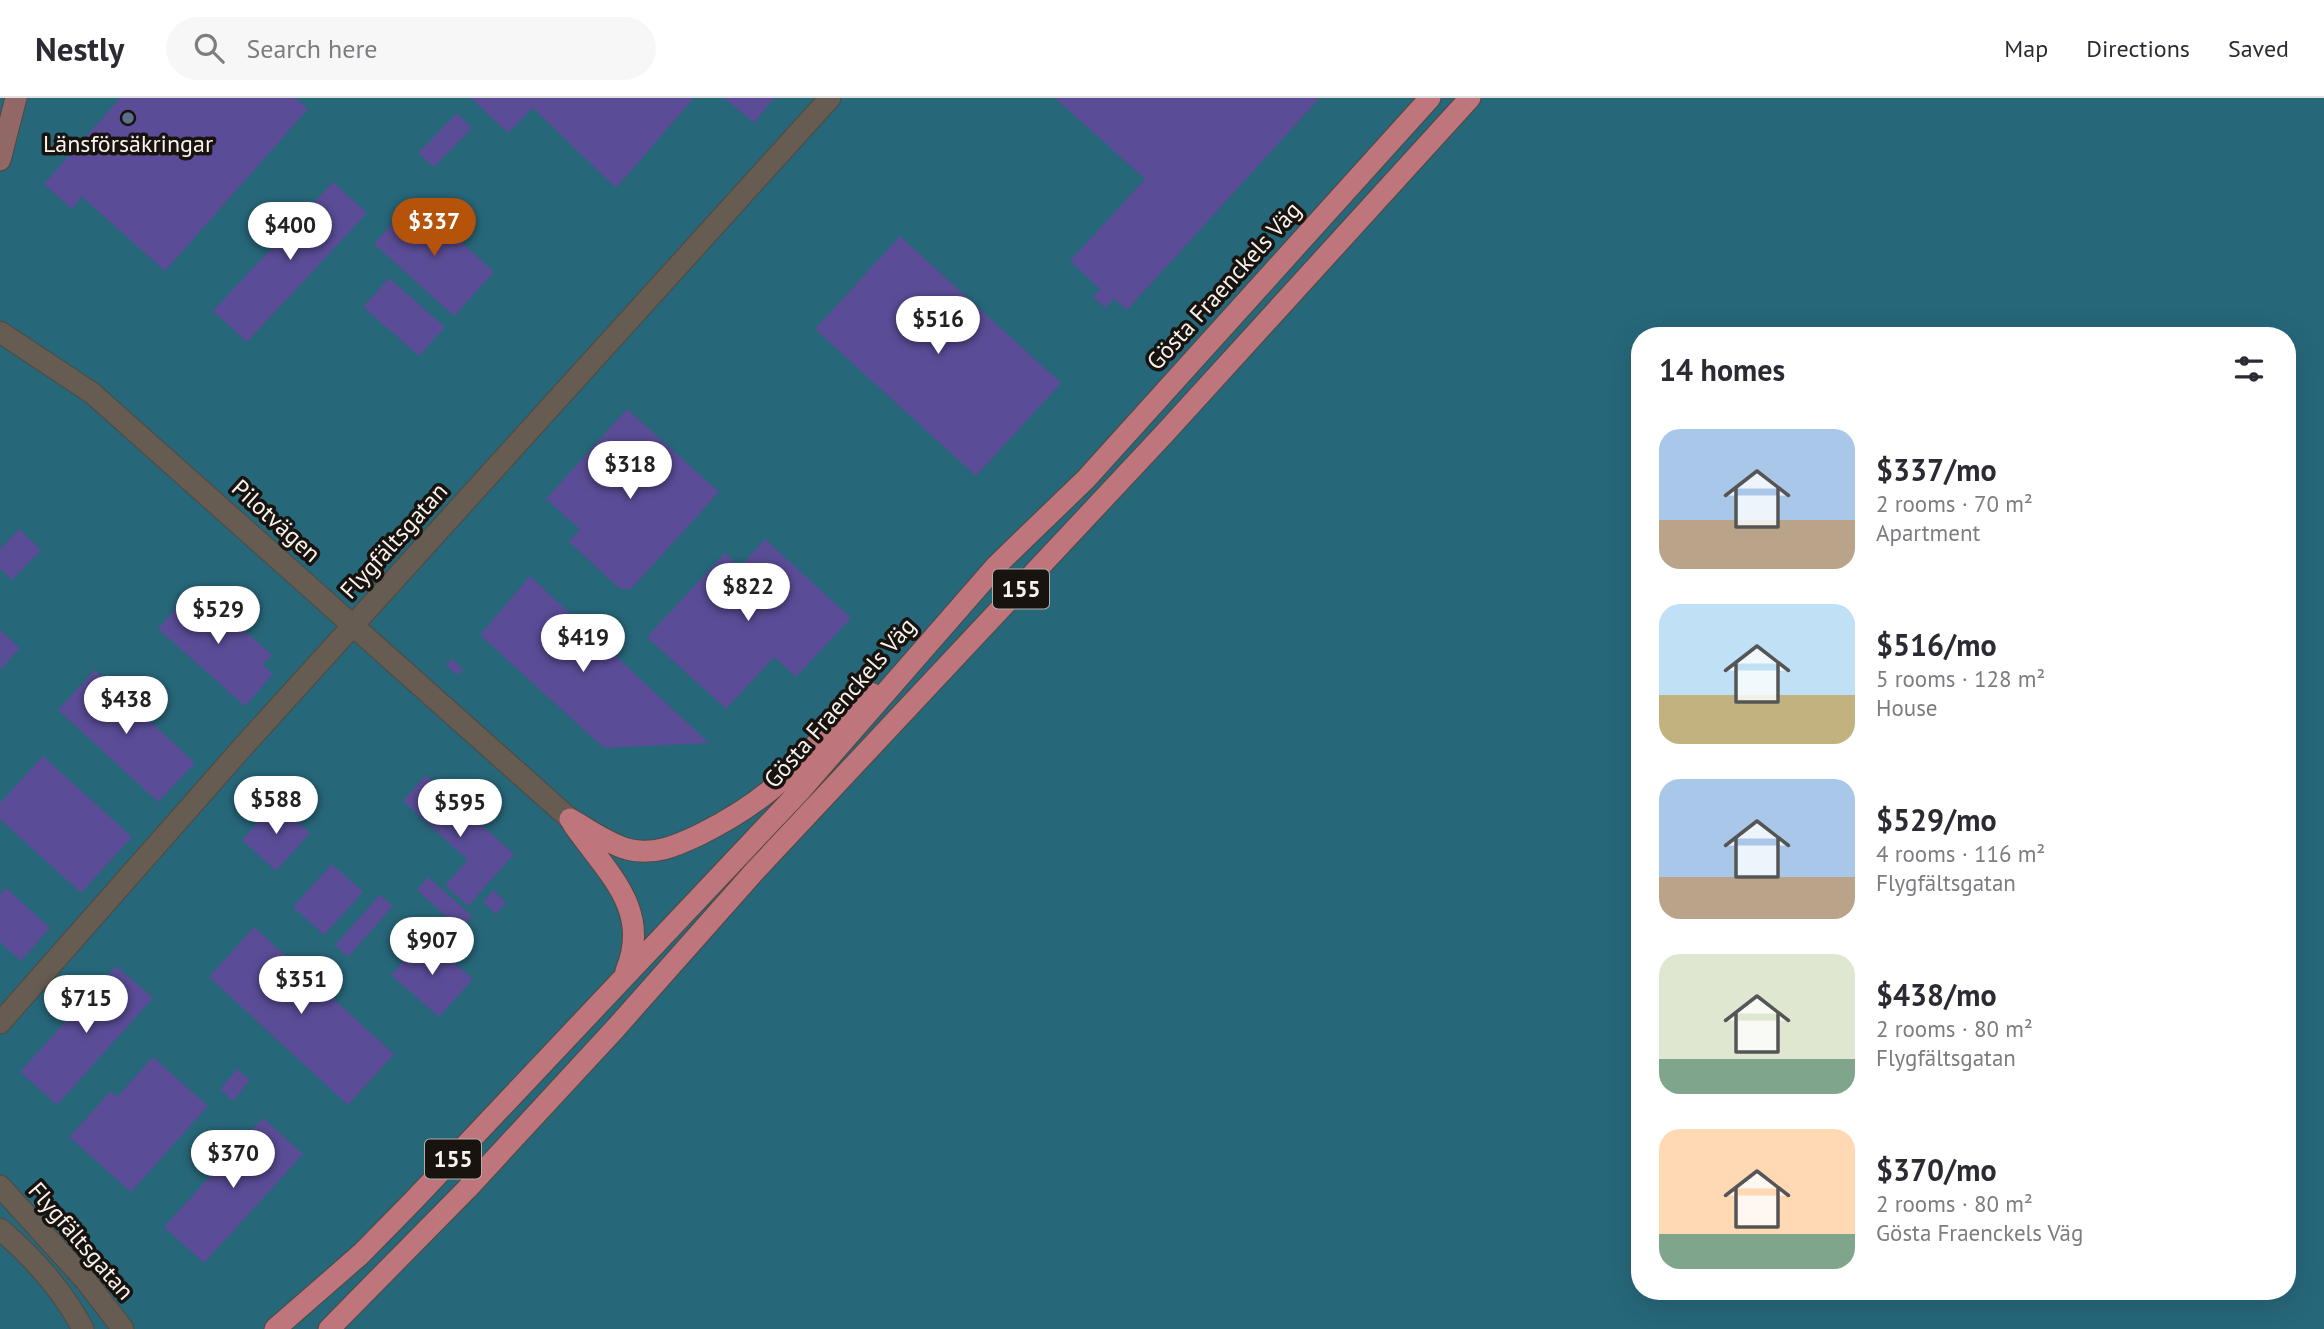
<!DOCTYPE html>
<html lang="en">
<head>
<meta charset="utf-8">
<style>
  :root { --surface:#fff; --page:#f7f7f7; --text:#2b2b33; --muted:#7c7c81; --line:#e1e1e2; --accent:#b45309 }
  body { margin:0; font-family:"PT Sans",sans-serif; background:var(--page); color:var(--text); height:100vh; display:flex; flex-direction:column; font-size:26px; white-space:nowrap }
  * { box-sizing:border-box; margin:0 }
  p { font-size:23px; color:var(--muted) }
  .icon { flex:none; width:38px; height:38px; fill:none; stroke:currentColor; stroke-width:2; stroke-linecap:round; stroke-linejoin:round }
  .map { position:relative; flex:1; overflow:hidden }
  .details { position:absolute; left:1631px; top:229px; width:665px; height:973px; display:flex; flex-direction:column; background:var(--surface); border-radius:28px; box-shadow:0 7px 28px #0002 }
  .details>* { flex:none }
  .price { position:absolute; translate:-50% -60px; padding:0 16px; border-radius:24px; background:#fff; color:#222; font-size:23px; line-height:46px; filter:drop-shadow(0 2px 4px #0008) }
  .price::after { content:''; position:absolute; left:50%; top:42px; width:21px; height:16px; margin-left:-10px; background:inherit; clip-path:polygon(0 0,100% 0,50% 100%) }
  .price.current { background:var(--accent); color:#fff }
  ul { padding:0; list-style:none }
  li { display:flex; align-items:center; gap:21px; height:175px; padding:0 28px }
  li span { display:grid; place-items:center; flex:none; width:196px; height:140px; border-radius:21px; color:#555 }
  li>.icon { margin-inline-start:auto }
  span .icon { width:84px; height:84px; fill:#fffc; stroke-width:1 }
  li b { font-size:30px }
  h2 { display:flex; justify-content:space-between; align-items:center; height:84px; padding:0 28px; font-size:30px }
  header { display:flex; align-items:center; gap:42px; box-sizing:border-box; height:98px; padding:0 35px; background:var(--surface); border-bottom:2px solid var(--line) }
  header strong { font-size:33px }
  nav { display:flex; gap:38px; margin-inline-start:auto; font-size:24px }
  .search { width:490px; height:63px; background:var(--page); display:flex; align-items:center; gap:18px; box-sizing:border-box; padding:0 24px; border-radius:38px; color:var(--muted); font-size:26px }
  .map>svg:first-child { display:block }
</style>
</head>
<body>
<header>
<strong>Nestly</strong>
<div class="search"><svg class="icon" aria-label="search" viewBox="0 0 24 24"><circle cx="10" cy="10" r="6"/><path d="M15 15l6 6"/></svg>Search here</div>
<nav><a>Map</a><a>Directions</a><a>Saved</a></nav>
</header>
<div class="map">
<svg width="2324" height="1231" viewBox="0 0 2324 1231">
  <rect width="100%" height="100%" fill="#332a21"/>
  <!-- water -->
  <path fill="#27677a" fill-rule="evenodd" d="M 0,0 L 2324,0 L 2324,1231 L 0,1231 ZM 1640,238 L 2287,238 L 2287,1194 L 1640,1194 Z"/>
  <!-- building -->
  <path fill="#5b4c97" d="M 120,0 L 295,0 L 308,11 L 165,173 L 82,99 L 72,111 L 44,86 Z
    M 471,0 L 694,0 L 616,90 L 533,10 L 508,35 Z
    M 724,0 L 774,0 L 754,25 Z
    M 1055,0 L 1316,0 L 1318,2 L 1127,212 L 1114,201 L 1105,210 L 1093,199 L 1100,191 L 1070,163 L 1145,81 Z
    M 457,15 L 472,30 L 434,69 L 418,55 Z
    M 333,84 L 367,115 L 247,244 L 213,213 Z
    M 414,101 L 494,174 L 454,218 L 374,146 Z
    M 900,138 L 1061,285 L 976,378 L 815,231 Z
    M 389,180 L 445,229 L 419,258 L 363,209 Z
    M 627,311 L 719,394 L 631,491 L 620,491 L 569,444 L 580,431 L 546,401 Z
    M 19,431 L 41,452 L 12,482 L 0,471 L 0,451 Z
    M 765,441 L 851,520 L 796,579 L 774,559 L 726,611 L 647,539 L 725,455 L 740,469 Z
    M 530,478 L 709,645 L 604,650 L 480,537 Z
    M 195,489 L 272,557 L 263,567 L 273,576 L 245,608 L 158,531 Z
    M 0,532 L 20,550 L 0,572 Z
    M 452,561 L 463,571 L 457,577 L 446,568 Z
    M 95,572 L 195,665 L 158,704 L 58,612 Z
    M 43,658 L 132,739 L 81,795 L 0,721 L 0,705 Z
    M 426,677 L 514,756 L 468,808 L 445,787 L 468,762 L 403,703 Z
    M 276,704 L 310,735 L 276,773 L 242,742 Z
    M 332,766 L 363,794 L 324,837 L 293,809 Z
    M 428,779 L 472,818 L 460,831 L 417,792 Z
    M 6,790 L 50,830 L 21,863 L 0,844 L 0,797 Z
    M 493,792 L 506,804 L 496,816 L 483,804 Z
    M 380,797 L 393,808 L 348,859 L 335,847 Z
    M 254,829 L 394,956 L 348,1007 L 209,879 Z
    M 425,839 L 473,881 L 439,919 L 391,877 Z
    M 116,868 L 153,900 L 57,1007 L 20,974 Z
    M 153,959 L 208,1008 L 131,1094 L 69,1039 L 111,993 L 117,999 Z
    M 237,971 L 250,982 L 233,1003 L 220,991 Z
    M 263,1020 L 303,1056 L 204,1165 L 164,1129 Z"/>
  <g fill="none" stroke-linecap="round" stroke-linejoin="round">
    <!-- street casing -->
    <g stroke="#504840" stroke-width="23">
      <path id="street" d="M 0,234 L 92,295 L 570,721
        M 0,925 L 242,650 L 830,0
        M 0,1088 L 86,1183 L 123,1231
        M 0,1131 C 34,1160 62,1191 83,1231"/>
    </g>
    <!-- secondary casing -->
    <g stroke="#504840" stroke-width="23">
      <path id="secondary" d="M 0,62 L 16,0"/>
    </g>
    <!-- primary casing -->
    <g stroke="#504840" stroke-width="23">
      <path id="primary" d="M 570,721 C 588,731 607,745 627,751 C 653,758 676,748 699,737 C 731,721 761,703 787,677 C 815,650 838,617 871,595
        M 573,726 C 606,774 652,811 626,873
        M 275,1231 L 361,1156 L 414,1102 L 799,694 L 997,467 L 1086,381 L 1430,0
        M 329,1231 L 467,1091 L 614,932 L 754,774 L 1165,335 L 1470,0"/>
    </g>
    <!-- street -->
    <use href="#street" stroke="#665c51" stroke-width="21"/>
    <!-- secondary -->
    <use href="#secondary" stroke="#926867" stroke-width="21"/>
    <!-- primary -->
    <use href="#primary" stroke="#be757c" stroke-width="21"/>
  </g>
  <!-- markers -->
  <circle fill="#5c6f8a" stroke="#18130f" stroke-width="2.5" cx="128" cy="20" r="7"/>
  <g text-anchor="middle" stroke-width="7" stroke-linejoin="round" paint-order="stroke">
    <!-- shield labels -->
    <g fill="#18130f" stroke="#b5afaa" stroke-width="2">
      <rect x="993" y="471.5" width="56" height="39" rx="5"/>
      <rect x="425" y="1041.5" width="56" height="39" rx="5"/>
    </g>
    <g font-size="23" font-weight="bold" fill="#f8f2ec">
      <text x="1021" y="499">155</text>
      <text x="453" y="1069">155</text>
    </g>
    <!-- poi labels -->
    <g font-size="24" fill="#f8f2ec" stroke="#18130f">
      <text x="128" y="54">Länsförsäkringar</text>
    </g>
    <!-- street labels -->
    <g font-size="24" fill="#f8f2ec" stroke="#18130f">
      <text transform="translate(1224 188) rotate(-48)" y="8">Gösta Fraenckels Väg</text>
      <text transform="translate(276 423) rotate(42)" y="8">Pilotvägen</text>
      <text transform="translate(394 443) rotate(-48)" y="8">Flygfältsgatan</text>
      <text transform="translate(840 605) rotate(-49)" y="8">Gösta Fraenckels Väg</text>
      <text transform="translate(81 1143) rotate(49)" y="8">Flygfältsgatan</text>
    </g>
  </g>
</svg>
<b class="price current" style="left:434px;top:160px">$337</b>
<b class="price" style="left:290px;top:164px">$400</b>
<b class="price" style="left:938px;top:258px">$516</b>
<b class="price" style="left:630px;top:403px">$318</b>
<b class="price" style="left:748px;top:525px">$822</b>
<b class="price" style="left:218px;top:548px">$529</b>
<b class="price" style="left:583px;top:576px">$419</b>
<b class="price" style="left:126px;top:638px">$438</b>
<b class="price" style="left:276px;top:738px">$588</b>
<b class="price" style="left:460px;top:741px">$595</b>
<b class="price" style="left:432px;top:879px">$907</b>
<b class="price" style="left:301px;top:918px">$351</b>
<b class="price" style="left:86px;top:937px">$715</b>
<b class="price" style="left:233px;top:1092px">$370</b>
<section class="details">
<h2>14 homes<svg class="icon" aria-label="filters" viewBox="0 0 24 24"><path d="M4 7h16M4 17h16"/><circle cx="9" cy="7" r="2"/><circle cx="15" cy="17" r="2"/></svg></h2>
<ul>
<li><span style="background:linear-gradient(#a9c7e8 65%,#b9a48a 0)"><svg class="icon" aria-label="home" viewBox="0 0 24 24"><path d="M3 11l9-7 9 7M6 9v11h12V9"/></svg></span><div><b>$337/mo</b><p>2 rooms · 70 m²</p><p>Apartment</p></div></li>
<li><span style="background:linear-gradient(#bfe0f5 65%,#c2b280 0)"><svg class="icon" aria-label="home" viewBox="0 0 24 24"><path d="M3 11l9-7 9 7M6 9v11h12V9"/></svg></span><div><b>$516/mo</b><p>5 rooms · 128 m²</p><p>House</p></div></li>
<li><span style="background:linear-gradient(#a9c7e8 70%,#b9a48a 0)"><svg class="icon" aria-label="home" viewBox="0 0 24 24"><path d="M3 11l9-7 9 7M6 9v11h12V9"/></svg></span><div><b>$529/mo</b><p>4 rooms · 116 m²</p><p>Flygfältsgatan</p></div></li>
<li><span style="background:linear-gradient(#dfe7d0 75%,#7fa58c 0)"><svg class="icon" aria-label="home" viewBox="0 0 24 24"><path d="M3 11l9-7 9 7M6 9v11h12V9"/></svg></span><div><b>$438/mo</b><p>2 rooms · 80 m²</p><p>Flygfältsgatan</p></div></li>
<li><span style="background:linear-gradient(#ffd9b3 75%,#7fa58c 0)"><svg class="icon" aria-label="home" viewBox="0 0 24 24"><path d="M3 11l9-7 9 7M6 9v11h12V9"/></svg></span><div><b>$370/mo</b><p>2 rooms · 80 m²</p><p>Gösta Fraenckels Väg</p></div></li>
</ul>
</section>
</div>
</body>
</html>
